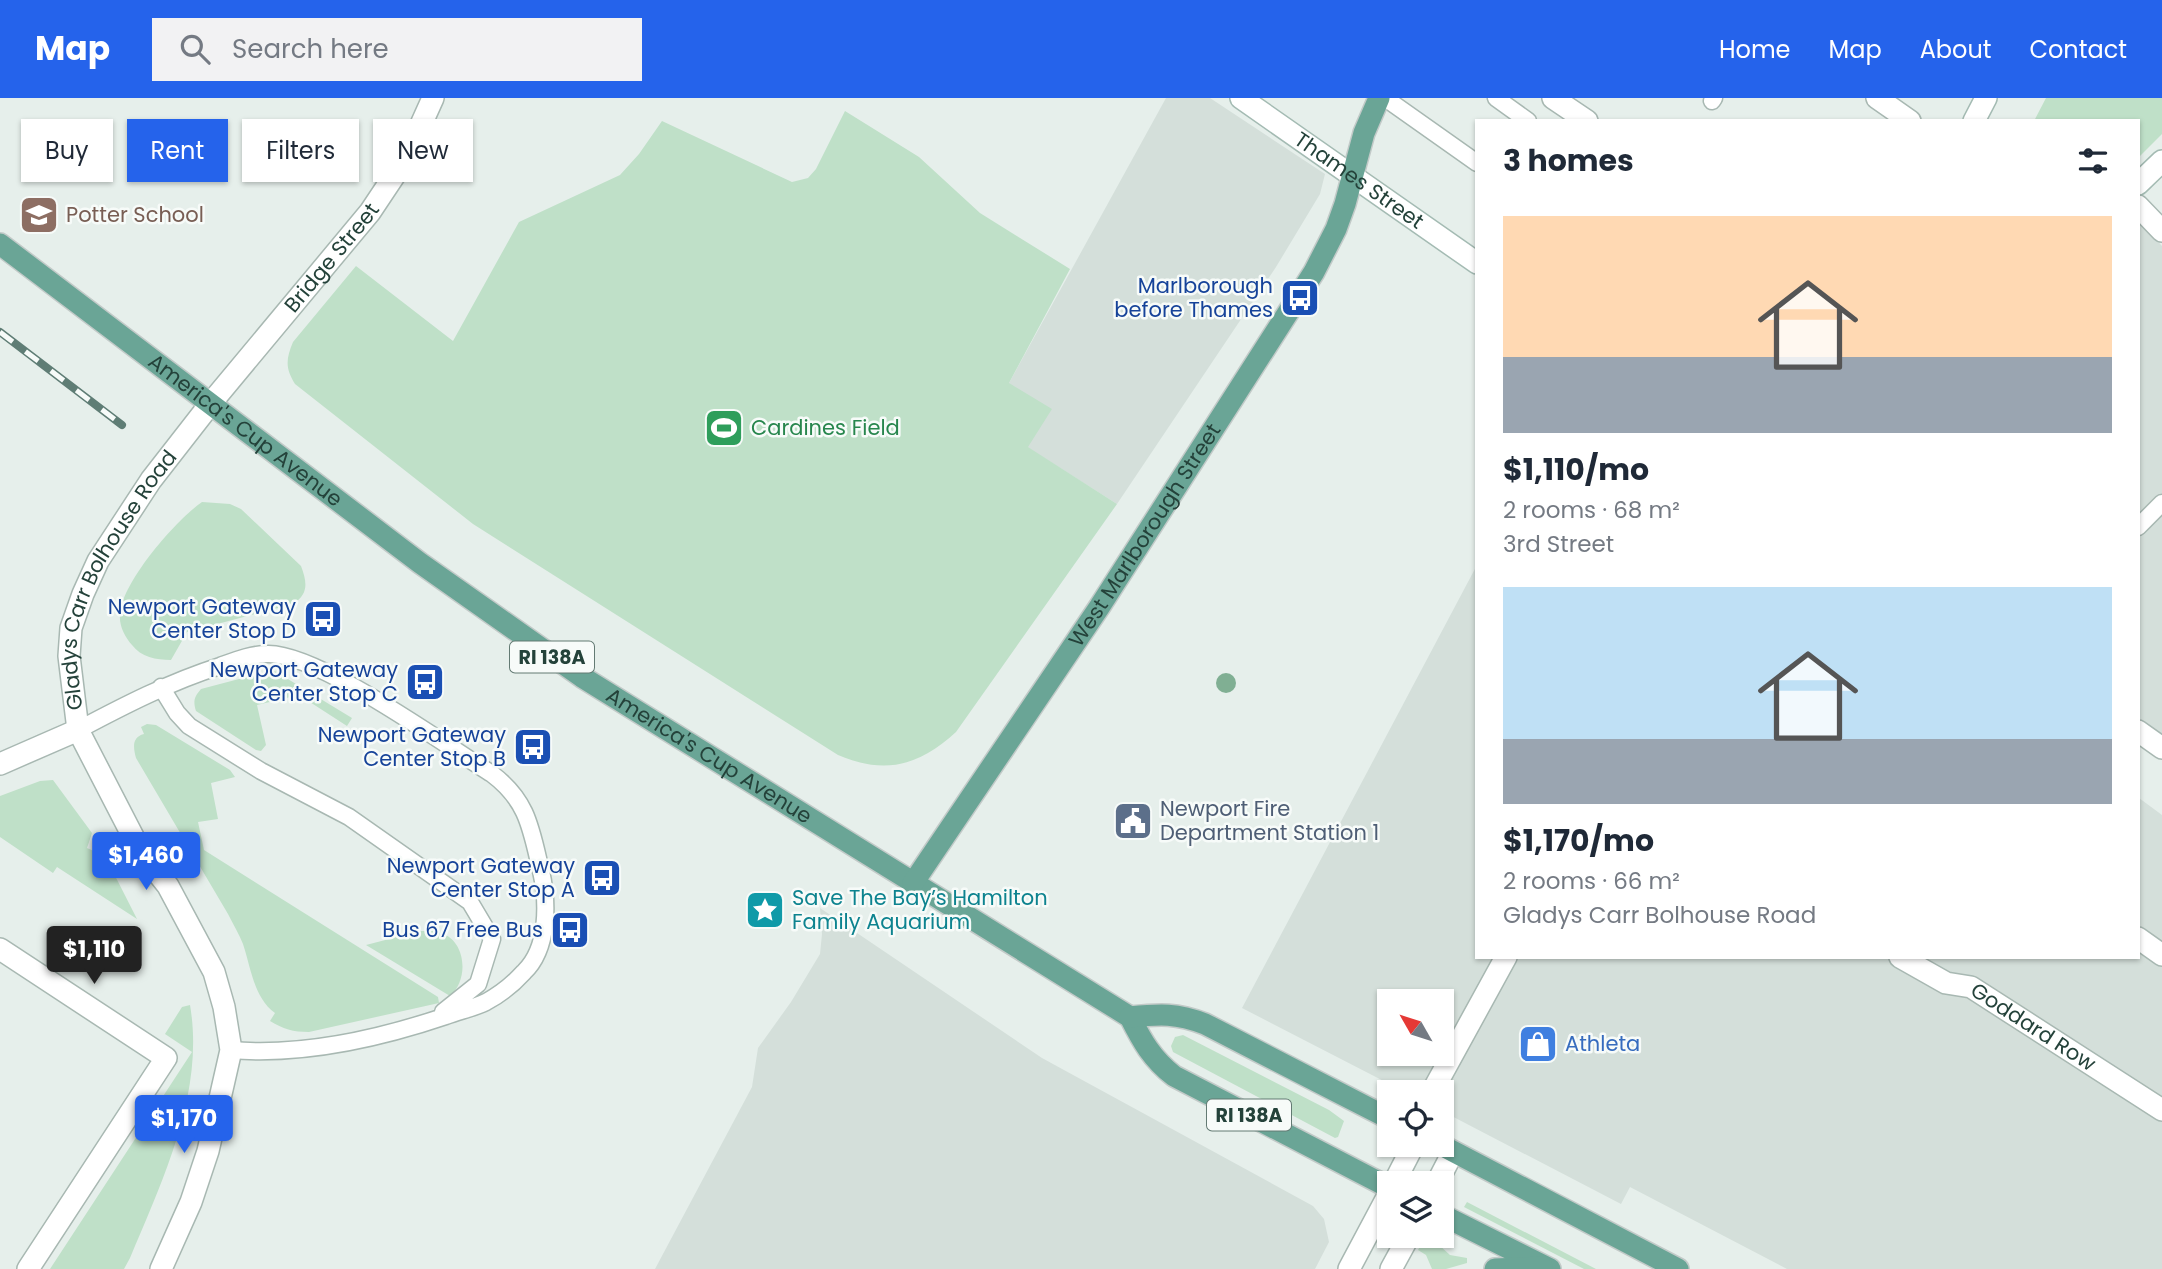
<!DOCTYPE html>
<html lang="en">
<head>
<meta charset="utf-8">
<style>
  :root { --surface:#fff; --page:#f2f2f3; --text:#1f2937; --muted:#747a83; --accent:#2563eb }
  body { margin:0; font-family:Poppins,sans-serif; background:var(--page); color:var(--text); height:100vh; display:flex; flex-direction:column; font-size:26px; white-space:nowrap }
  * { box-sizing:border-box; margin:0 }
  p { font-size:23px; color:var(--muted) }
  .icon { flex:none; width:38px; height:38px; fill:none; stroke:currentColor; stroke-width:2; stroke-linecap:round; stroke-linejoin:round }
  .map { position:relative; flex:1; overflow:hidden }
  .sheet { position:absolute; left:1475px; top:21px; width:665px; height:840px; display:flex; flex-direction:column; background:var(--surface); border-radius:0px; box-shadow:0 2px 5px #0004 }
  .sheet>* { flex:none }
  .hud { position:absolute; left:21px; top:21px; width:665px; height:63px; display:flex; gap:14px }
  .needle { width:46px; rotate:309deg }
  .controls { position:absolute; left:1377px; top:891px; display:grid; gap:14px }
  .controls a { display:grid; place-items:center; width:77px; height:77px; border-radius:0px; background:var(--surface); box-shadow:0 2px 5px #0004; font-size:35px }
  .price { position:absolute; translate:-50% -60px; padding:0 16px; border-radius:7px; background:var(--accent); color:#fff; font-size:23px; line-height:46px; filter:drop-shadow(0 2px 4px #0008) }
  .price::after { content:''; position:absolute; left:50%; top:42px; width:21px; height:16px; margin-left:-10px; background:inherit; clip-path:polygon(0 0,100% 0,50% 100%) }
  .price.active { background:#222; color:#fff }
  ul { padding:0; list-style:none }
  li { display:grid; align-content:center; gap:14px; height:371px; padding:0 28px }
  li span { display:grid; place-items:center; height:217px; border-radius:0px; color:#555 }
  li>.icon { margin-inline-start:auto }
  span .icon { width:126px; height:126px; fill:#fffc; stroke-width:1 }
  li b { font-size:30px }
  h2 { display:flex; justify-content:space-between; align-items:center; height:84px; padding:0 28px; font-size:30px }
  .chip { padding:0 24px; border-radius:0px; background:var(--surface); box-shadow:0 2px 5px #0004; font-size:24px; line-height:63px }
  .chip.active { background:var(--accent); color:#fff }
  header { display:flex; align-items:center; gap:42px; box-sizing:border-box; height:98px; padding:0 35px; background:var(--accent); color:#fff }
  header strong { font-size:33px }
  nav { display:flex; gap:38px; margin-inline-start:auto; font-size:24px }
  .search { width:490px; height:63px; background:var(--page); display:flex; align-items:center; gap:18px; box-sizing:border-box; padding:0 24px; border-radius:0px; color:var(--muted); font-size:26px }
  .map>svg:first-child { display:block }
</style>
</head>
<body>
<header>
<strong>Map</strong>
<div class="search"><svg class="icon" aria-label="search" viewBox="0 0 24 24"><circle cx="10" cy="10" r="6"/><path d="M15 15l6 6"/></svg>Search here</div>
<nav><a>Home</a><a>Map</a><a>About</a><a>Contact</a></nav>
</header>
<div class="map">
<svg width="2162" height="1171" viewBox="0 0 2162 1171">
  <rect width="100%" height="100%" fill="#e6efeb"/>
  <!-- built -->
  <path fill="#d4dfda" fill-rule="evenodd" d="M 1166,0 L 1210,0 L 1325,76 L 1320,96 L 1276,169 L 1117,406 L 1027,349 L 1009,285 Z
    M 2138,122 L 2162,148 L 2162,636 L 2138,620 Z
    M 1477,467 L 1477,859 L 2138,859 L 2139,700 L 2162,717 L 2162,1171 L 1787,1171 L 1630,1089 L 1621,1106 L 1442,1013 L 1442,994 L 1405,994 L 1242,910 ZM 1390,903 L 1442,903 L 1442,956 L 1390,956 Z
    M 820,810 L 1042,960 L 1313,1108 L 1324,1121 L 1329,1144 L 1315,1171 L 655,1171 L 752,989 L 758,950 L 791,904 L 820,856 L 822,836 Z"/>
  <!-- green -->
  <path fill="#bfe0c8" d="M 2046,0 L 2162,0 L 2162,36 L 2139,59 L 2138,23 L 2034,23 Z
    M 845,13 L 919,59 L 980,115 L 1070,171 L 1009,285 L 1052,311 L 1028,349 L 1117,406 L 956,634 C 919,668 885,677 838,657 L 473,426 L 295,286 C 285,270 286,261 293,244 L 356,168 L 453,243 L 519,124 L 620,77 L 639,56 L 662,23 L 792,84 L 808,80 L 816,71 Z
    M 202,404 L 230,406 L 241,411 L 301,468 C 307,484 309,496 293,506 L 187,534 L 171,562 C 156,562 141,559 132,547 C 125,539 119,528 120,517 C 121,485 176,422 202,404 Z
    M 273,572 L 352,620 L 347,628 L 299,597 L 257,607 L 266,647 L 261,653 L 256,652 L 196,613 C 193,603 194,599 201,591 Z
    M 147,626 L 156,627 L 230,672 L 235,679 L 211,685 L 218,721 L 198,724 L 204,752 L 438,899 L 439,905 L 309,934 C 293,934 283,931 270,923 L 275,915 C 254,900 251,870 243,846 C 239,836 233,826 228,816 L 136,660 C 133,649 132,639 144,636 L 141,629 Z
    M 53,682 L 92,735 L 87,750 L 105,758 L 137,821 L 57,769 L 53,775 L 0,739 L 0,698 L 40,683 Z
    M 420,833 C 426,833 433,832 438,834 C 466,840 470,881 450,898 L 366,847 Z
    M 190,907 C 205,994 163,1081 130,1160 L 124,1171 L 50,1171 L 192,954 L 165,936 L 182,909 Z
    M 1183,937 L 1329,1012 L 1344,1023 L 1338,1039 L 1335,1040 L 1173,954 L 1171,948 L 1175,939 Z
    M 1467,1104 L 1596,1171 L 1584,1171 L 1464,1109 Z
    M 1425,1139 L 1438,1146 L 1450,1157 L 1467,1160 L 1467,1165 L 1446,1171 L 1432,1171 L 1426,1157 L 1418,1152 Z"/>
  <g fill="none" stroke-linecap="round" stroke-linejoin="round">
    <!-- service casing -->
    <g stroke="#a8b8b2" stroke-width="19">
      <path id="service" d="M 1385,0 L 1477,65
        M 1496,0 L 1528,23
        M 1712,3 L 1714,0
        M 2138,429 L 2162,405
        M 161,589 L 177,615 L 189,628 L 261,673 L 349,719 L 470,804 L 492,841 L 478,886 L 443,914
        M 78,632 C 125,607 170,584 220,568 C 234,563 251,556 267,556 C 317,554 445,647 492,676 C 528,703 531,731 541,773 C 548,804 549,850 524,874 C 514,885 499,897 486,904 C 474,910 459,913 446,918 C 378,941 303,958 231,952"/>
    </g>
    <!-- pedestrian casing -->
    <g stroke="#a8b8b2" stroke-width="24">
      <g id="pedestrian">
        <path d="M 2138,840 L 2162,857"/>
        <path id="s1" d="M 1900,859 L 1946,885 L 1971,889 L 2162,1012"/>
        <path d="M 1432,994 L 1506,859"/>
      </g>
    </g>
    <!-- minor casing -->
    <g stroke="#a8b8b2" stroke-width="24">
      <g id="minor">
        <path d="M 1553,0 L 1587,23"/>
        <path d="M 1877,0 L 1910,23"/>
        <path d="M 2138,108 L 2162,133"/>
        <path id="s2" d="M 211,305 L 370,114 L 406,60 L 433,0"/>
        <path d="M 0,851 L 166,960 L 28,1171"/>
      </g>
    </g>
    <!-- tertiary casing -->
    <g stroke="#a8b8b2" stroke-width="24">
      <g id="tertiary">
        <path d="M 2138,633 L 2162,650"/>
        <path d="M 0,666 L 78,632"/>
        <path d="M 1394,1085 L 1414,1046"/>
        <path d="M 1437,1085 L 1453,1054"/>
        <path id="s3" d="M 161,1171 L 191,1104 L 208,1053 L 231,952 L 224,909 L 214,874 L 168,788 L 141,754 L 78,632 L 69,558 L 71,530 L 83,496 L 98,463 L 151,382 L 211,305"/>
        <path d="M 1349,1171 L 1390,1094"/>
        <path d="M 1391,1171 L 1409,1138"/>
      </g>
    </g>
    <!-- secondary casing -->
    <g stroke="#a4bbb3" stroke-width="24">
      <g id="secondary">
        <path id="s4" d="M 1241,0 L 1477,165"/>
        <path d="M 1974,23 L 1986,0"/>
        <path d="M 2138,86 L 2162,63"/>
      </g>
    </g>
    <!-- primary casing -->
    <g stroke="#c2cac8" stroke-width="24">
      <g id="primary">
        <path id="s5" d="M 0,146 L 420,465 L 582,579 L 1130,919 C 1142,943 1152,961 1174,978 L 1390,1090"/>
        <path id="s6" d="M 913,785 L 1100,508 L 1314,174 L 1336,131 L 1345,106 L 1364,35 L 1379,0"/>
        <path d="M 1130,919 C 1160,916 1177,915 1205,926 L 1390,1021"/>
        <path d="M 1439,1046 L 1678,1171"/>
        <path d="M 1442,1117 L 1550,1171"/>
        <path d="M 1495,1171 L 1542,1169"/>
      </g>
    </g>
    <!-- service -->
    <use href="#service" stroke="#fff" stroke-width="16"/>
    <!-- pedestrian -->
    <use href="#pedestrian" stroke="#fff" stroke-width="21"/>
    <!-- minor -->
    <use href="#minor" stroke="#fff" stroke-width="21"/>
    <!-- tertiary -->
    <use href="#tertiary" stroke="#fff" stroke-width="21"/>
    <!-- secondary -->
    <use href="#secondary" stroke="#fff" stroke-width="21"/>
    <!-- primary -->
    <use href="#primary" stroke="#6aa596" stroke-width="21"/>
    <!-- rail casing -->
    <g stroke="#5f7d75" stroke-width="8">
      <path id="rail" d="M 0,234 L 122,327"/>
    </g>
    <!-- rail -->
    <use href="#rail" stroke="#f7fbf9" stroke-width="5" stroke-dasharray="16" stroke-linecap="butt"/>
  </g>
  <!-- trees -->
  <circle fill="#80af93" cx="1226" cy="585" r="10"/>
  <!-- icons -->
  <defs>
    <g id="school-square" transform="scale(2.0125)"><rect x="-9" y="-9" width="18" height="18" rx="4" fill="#8d6e63" stroke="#f7fbf9"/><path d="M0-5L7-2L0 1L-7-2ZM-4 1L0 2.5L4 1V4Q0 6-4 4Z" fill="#fff"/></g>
    <g id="bus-square" transform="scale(2.0125)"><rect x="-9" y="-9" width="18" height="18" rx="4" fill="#1a4fb4" stroke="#f7fbf9"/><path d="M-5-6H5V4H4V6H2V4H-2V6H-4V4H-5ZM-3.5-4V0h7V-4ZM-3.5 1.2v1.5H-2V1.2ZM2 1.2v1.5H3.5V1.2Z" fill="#fff"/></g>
    <g id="stadium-square" transform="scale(2.0125)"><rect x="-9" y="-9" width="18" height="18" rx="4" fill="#2e9e5b" stroke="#f7fbf9"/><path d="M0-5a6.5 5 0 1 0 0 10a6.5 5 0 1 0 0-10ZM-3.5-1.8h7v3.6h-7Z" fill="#fff"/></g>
    <g id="civic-square" transform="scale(2.0125)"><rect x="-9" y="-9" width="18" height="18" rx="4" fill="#5c6f8a" stroke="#f7fbf9"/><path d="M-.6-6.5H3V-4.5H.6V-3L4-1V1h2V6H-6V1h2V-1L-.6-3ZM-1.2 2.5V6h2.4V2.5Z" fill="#fff"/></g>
    <g id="sight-square" transform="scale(2.0125)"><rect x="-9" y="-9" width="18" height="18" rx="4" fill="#0f9aa8" stroke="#f7fbf9"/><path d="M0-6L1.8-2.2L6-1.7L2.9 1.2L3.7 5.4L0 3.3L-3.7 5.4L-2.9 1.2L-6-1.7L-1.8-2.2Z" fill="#fff"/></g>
    <g id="shop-square" transform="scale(2.0125)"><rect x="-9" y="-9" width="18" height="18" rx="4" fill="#3f7fe0" stroke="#f7fbf9"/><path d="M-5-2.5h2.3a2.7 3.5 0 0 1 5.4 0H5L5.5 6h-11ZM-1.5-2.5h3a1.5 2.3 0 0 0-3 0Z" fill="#fff"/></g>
  </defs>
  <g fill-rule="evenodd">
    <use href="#school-square" x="39" y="117"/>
    <use href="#bus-square" x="1300" y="200"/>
    <use href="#stadium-square" x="724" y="330"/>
    <use href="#bus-square" x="323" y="521"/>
    <use href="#bus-square" x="425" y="584"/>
    <use href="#bus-square" x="533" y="649"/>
    <use href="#civic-square" x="1133" y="723"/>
    <use href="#bus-square" x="602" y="780"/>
    <use href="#sight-square" x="765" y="812"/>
    <use href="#bus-square" x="570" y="832"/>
    <use href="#shop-square" x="1538" y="946"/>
  </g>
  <g text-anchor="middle" stroke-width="5" stroke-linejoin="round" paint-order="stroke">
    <!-- shield labels -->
    <g fill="#f7fbf9" stroke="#637a73" stroke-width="2">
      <rect x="510" y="543.5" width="84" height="31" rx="5"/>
      <rect x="1207" y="1001.5" width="84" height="31" rx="5"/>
    </g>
    <g font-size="19" font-weight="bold" fill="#24423a">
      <text x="552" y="566">RI 138A</text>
      <text x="1249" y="1024">RI 138A</text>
    </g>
    <!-- street labels -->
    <g font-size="21" fill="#24423a" stroke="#f7fbf9">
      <text dy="7" stroke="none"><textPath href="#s4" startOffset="144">Thames Street</textPath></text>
      <text dy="7" stroke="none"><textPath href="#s2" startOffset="189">Bridge Street</textPath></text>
      <text dy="7" stroke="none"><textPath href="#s5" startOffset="308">America's Cup Avenue</textPath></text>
      <text dy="7" stroke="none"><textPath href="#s6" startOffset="418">West Marlborough Street</textPath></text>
      <text dy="7" stroke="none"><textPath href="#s3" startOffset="752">Gladys Carr Bolhouse Road</textPath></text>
      <text dy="7" stroke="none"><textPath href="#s5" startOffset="875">America's Cup Avenue</textPath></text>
      <text dy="7" stroke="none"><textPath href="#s1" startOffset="152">Goddard Row</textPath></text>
    </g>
    <!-- education labels -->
    <g font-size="21" fill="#785e54" stroke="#f7fbf9" text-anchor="start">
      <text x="66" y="124">Potter School</text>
    </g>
    <!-- transit labels -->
    <g font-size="21" fill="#164399" stroke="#f7fbf9" text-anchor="end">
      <text x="1273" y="195">Marlborough<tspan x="1273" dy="24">before Thames</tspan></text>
      <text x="296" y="516">Newport Gateway<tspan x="296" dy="24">Center Stop D</tspan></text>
      <text x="398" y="579">Newport Gateway<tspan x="398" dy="24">Center Stop C</tspan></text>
      <text x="506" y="644">Newport Gateway<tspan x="506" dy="24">Center Stop B</tspan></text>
      <text x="575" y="775">Newport Gateway<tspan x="575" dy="24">Center Stop A</tspan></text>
      <text x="543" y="839">Bus 67 Free Bus</text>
    </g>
    <!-- leisure labels -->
    <g font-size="21" fill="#27864d" stroke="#f7fbf9" text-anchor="start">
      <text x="751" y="337">Cardines Field</text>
    </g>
    <!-- service labels -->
    <g font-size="21" fill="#4e5e75" stroke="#f7fbf9" text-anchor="start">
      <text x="1160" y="718">Newport Fire<tspan x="1160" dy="24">Department Station 1</tspan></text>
    </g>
    <!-- culture labels -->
    <g font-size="21" fill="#0d838f" stroke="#f7fbf9" text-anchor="start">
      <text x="792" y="807">Save The Bay’s Hamilton<tspan x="792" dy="24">Family Aquarium</tspan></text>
    </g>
    <!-- shop labels -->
    <g font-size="21" fill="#366cbe" stroke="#f7fbf9" text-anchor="start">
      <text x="1565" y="953">Athleta</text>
    </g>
  </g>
</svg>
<div class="controls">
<a><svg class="needle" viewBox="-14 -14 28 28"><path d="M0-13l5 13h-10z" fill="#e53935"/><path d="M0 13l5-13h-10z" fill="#747a83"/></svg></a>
<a><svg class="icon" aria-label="locate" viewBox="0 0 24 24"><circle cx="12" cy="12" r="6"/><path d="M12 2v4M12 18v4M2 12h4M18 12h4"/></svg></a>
<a><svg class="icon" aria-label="layers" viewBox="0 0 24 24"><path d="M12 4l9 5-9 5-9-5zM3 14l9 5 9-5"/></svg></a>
</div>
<b class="price" style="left:146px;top:794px">$1,460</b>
<b class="price active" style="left:94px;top:888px">$1,110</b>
<b class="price" style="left:184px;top:1057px">$1,170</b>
<div class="hud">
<a class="chip">Buy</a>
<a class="chip active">Rent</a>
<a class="chip">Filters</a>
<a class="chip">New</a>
</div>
<section class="sheet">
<h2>3 homes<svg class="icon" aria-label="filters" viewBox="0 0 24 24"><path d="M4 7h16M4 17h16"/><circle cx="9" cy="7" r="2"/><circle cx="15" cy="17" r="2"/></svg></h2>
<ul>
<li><span style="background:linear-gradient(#ffd9b3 65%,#9aa5b1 0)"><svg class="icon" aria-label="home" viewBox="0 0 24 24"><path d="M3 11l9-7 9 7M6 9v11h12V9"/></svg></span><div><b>$1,110/mo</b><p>2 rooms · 68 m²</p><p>3rd Street</p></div></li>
<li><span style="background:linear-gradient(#bfe0f5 70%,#9aa5b1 0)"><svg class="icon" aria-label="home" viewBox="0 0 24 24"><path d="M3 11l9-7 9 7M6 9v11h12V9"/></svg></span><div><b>$1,170/mo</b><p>2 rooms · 66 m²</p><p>Gladys Carr Bolhouse Road</p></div></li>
</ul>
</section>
</div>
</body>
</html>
